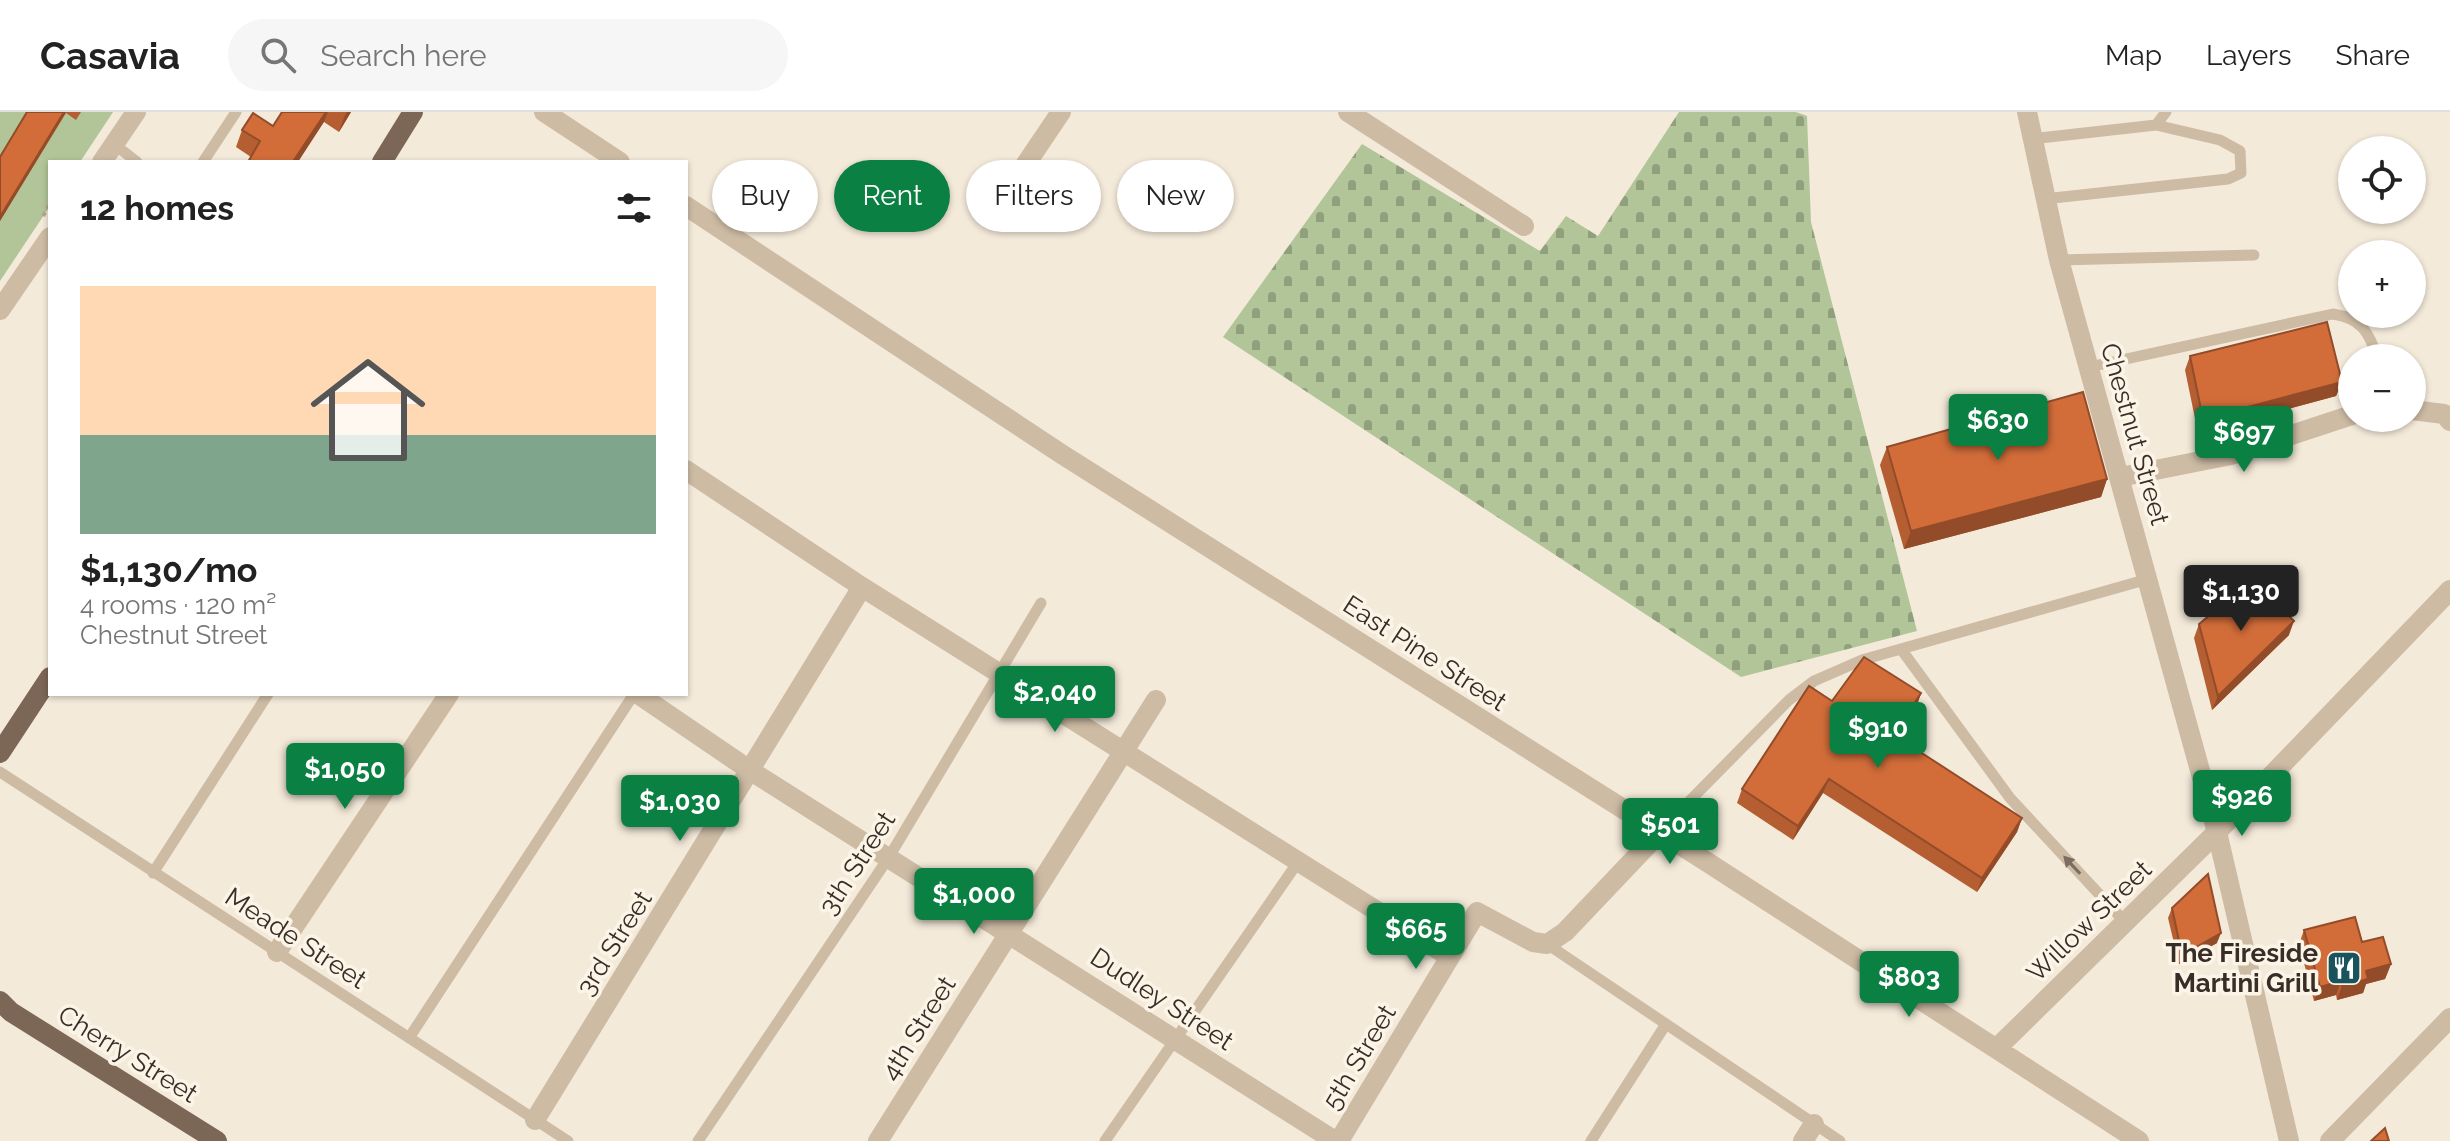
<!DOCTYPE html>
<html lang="en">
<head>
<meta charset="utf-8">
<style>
  :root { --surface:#fff; --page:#f6f6f6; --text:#222; --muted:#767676; --line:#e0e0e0; --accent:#0b8043 }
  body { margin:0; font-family:Raleway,sans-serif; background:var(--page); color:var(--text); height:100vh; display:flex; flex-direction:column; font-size:30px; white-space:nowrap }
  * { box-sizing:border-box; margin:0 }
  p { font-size:26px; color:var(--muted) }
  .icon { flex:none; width:44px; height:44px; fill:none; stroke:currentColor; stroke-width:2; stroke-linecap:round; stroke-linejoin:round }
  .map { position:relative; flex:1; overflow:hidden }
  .sheet { position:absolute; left:48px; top:48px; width:640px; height:536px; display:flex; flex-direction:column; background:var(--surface); border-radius:0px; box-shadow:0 2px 6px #0004 }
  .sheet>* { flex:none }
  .top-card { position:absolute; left:712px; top:48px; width:760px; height:72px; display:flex; gap:16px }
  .tools { position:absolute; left:2338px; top:24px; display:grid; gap:16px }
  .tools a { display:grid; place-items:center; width:88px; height:88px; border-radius:50%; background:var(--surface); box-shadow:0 2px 6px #0004; font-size:40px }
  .price { position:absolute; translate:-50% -68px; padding:0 18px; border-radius:8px; background:var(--accent); color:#fff; font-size:26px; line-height:52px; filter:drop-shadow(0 2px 4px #0008) }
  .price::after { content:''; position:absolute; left:50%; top:48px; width:24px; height:18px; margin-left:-12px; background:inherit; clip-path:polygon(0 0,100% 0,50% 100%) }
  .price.selected { background:#222; color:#fff }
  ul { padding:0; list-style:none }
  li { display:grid; align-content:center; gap:16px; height:424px; padding:0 32px }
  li+li { border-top:2px solid var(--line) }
  li span { display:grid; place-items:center; height:248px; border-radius:0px; color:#555 }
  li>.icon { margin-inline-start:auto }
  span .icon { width:144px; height:144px; fill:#fffc; stroke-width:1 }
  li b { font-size:34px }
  h2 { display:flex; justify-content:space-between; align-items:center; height:96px; padding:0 32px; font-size:34px }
  .tag { padding:0 28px; border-radius:36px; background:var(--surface); box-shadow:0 2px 6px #0004; font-size:28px; line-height:72px }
  .tag.selected { background:var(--accent); color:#fff }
  header { display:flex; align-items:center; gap:48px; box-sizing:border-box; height:112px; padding:0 40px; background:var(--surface); border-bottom:2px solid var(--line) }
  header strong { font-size:38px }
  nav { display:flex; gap:44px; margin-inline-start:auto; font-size:28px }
  .search { width:560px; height:72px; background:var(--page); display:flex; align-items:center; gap:20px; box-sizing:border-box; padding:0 28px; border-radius:44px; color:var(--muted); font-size:30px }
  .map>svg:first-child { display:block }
</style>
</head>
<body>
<header>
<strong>Casavia</strong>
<div class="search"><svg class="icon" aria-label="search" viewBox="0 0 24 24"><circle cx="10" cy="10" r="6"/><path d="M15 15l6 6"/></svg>Search here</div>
<nav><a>Map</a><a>Layers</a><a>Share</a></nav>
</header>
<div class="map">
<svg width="2450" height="1029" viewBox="0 0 2450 1029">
  <defs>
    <pattern id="cemetery-stones" width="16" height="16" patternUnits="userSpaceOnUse" patternTransform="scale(2)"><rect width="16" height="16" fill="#b1c598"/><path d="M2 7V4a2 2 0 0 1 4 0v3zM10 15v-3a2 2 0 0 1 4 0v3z" fill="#91a07c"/></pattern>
  </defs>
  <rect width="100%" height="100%" fill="#f4eada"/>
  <!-- grass -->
  <path fill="#b1c598" d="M 0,0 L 113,0 L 80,50 L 50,50 L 50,94 L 0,169 Z"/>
  <!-- cemetery -->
  <path fill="url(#cemetery-stones)" d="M 1679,0 L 1796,0 L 1807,4 L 1811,110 L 1917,519 L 1741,565 L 1223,225 L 1362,32 L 1540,139 L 1566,104 L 1598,124 Z"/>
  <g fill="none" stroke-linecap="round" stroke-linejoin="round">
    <!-- path -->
    <path stroke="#b9a58e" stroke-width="4" stroke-dasharray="4 4" stroke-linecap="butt" d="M 43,104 L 50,92"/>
    <!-- lane -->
    <path stroke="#cdbba4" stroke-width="11" d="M 2156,13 L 2166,0
      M 2031,27 L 2156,13 L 2220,28 L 2240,39 L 2241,61 L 2228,67 L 2044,87
      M 114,32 L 137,50
      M 203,50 L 236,0
      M 2059,148 L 2254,143
      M 2089,255 L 2333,202 C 2361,206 2370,221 2377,246
      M 1901,537 L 2010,686 L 2125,810
      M 0,660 L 568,1029
      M 1658,721 L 1789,588 L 1814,569 L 1862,548 L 2148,467
      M 153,761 L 268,582
      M 1547,832 L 1840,1029
      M 409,926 L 634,582
      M 698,1029 L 889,745 L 1041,491
      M 1105,1029 L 1298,750
      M 1591,1029 L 1666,912"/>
    <!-- street -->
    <path stroke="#cdbba4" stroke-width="20" d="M 544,0 L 620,50
      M 1348,0 L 1524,114
      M 2027,0 L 2059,148 L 2217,720 L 2289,1029
      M 102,50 L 136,0
      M 1001,89 L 1061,0
      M 686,94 L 1063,343 L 1704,748 L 2139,1029
      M 0,198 L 50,125
      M 2412,298 L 2444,302 L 2450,309
      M 686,358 L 862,475 L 1450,845
      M 2120,365 L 2231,343 L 2352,303
      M 638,582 L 751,659 L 1335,1029
      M 277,840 L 449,582
      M 1997,936 L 2217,720 L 2450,478
      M 535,1008 L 862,475
      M 878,1029 L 1156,588
      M 1339,1029 L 1477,800 L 1533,830 L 1547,832 L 1565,820 L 1658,722
      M 1803,1029 L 1814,1012
      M 2330,1029 L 2450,906"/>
    <!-- primary -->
    <path stroke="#7c6656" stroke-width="20" d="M 382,50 L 413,0
      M 0,641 L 50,565
      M 0,889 L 11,900 L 217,1029"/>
  </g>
  <!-- wall -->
  <path fill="#b55e32" d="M 27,0 L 81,0 L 76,8 L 66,1 L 0,109 L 0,45 Z
    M 282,0 L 351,0 L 339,20 L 324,10 L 251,45 L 236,35 L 242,18 L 273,14 Z
    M 2190,244 L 2342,270 L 2336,284 L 2198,321 L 2185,258 Z
    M 1887,335 L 2107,367 L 2101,385 L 1904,437 L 1880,353 Z
    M 2199,512 L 2289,523 L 2212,598 L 2194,526 Z
    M 1921,581 L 1916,596 L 1897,625 L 2022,706 L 2017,720 L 1977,780 L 1823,681 L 1793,728 L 1737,691 L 1742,677 Z
    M 2172,796 L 2217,831 L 2179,852 L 2168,806 Z
    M 2304,818 L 2362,830 L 2391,852 L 2385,867 L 2366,872 L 2363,881 L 2337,888 L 2336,883 L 2314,889 L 2299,832 Z"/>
  <!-- shaded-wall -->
  <path fill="#934c29" d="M 64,0 L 66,0 L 0,109 L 0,105 Z
    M 326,0 L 328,0 L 324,10 L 298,50 L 294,48 Z
    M 347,0 L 351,0 L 339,20 L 345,3 Z
    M 2342,270 L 2336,284 L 2198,321 L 2203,307 Z
    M 2107,367 L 2101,385 L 1904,437 L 1911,419 Z
    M 2294,509 L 2289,523 L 2212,598 L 2218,584 Z
    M 1921,581 L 1916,596 L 1889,637 L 1894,623 Z
    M 1829,667 L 1823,681 L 1793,728 L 1798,714 Z
    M 2022,706 L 2017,720 L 1977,780 L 1982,766 Z
    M 2221,821 L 2217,831 L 2179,852 L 2182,843 Z
    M 2391,852 L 2385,867 L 2366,872 L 2363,881 L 2337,888 L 2342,874 L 2366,859 Z
    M 2341,869 L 2336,883 L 2314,889 L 2320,875 Z"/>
  <!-- building -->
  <path fill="#d26d3a" stroke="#934c29" stroke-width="2" d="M 27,0 L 64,0 L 0,105 L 0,45 Z
    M 282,0 L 326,0 L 294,48 L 298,50 L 248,50 L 260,29 L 242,18 L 253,1 L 273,14 Z
    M 2327,210 L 2342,270 L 2203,307 L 2190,244 Z
    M 2083,280 L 2107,367 L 1911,419 L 1887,335 Z
    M 2252,468 L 2294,509 L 2218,584 L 2199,512 Z
    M 1864,545 L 1921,581 L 1894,623 L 2022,706 L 1982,766 L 1829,667 L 1798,714 L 1742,677 L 1809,574 L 1832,589 Z
    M 2208,762 L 2221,821 L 2182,843 L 2172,796 Z
    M 2355,805 L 2362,830 L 2383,825 L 2391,852 L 2366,859 L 2368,867 L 2342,874 L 2341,869 L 2320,875 L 2304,818 Z
    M 2385,1016 L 2389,1029 L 2371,1029 Z"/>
  <!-- one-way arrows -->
  <defs><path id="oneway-solid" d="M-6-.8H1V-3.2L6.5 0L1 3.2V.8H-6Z" transform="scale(2)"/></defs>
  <use fill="#7b6d5f" href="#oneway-solid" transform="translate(2072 753) rotate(-133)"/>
  <!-- icons -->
  <defs>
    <g id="restaurant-square" transform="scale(1.8)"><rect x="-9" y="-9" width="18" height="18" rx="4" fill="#18535e" stroke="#fbf4e7"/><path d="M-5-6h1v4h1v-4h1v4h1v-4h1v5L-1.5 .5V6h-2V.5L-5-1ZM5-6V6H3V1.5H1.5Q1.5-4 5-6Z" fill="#fff"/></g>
  </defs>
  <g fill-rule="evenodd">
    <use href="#restaurant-square" x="2344" y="856"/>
  </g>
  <g text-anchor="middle" stroke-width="7" stroke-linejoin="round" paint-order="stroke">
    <!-- street labels -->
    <g font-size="26" fill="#382e27" stroke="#fbf4e7">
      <text transform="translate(2135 322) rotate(74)" y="9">Chestnut Street</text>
      <text transform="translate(1425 541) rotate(33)" y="9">East Pine Street</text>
      <text transform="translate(857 751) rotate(-57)" y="9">3th Street</text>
      <text transform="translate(2089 809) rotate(-44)" y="9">Willow Street</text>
      <text transform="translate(296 826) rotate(33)" y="9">Meade Street</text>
      <text transform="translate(614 831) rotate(-58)" y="9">3rd Street</text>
      <text transform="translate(1162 887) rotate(33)" y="9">Dudley Street</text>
      <text transform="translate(918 916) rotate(-58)" y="9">4th Street</text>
      <text transform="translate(128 942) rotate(32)" y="9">Cherry Street</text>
      <text transform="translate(1359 945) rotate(-59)" y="9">5th Street</text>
    </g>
    <!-- poi labels -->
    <g font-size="26" font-weight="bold" fill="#382e27" stroke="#fbf4e7" text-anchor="end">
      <text x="2318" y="850">The Fireside<tspan x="2318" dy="30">Martini Grill</tspan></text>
    </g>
  </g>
</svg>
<div class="tools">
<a><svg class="icon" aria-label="locate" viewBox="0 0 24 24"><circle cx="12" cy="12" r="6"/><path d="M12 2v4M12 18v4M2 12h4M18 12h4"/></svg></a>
<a>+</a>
<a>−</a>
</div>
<b class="price" style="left:1998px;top:350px">$630</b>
<b class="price" style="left:2244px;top:362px">$697</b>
<b class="price selected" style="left:2241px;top:521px">$1,130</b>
<b class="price" style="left:1055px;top:622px">$2,040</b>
<b class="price" style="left:1878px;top:658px">$910</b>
<b class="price" style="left:345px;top:699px">$1,050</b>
<b class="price" style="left:2242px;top:726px">$926</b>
<b class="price" style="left:680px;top:731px">$1,030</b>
<b class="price" style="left:1670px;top:754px">$501</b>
<b class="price" style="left:974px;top:824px">$1,000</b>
<b class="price" style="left:1416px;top:859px">$665</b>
<b class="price" style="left:1909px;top:907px">$803</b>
<div class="top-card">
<a class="tag">Buy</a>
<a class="tag selected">Rent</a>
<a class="tag">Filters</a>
<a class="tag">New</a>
</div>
<section class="sheet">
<h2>12 homes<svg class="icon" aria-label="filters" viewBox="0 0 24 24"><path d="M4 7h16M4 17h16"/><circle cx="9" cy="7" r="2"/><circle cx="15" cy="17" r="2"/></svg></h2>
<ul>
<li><span style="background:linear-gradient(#ffd9b3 60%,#7fa58c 0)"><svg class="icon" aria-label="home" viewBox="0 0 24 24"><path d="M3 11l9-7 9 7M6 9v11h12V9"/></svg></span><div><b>$1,130/mo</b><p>4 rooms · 120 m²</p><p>Chestnut Street</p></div></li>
</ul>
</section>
</div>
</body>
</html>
